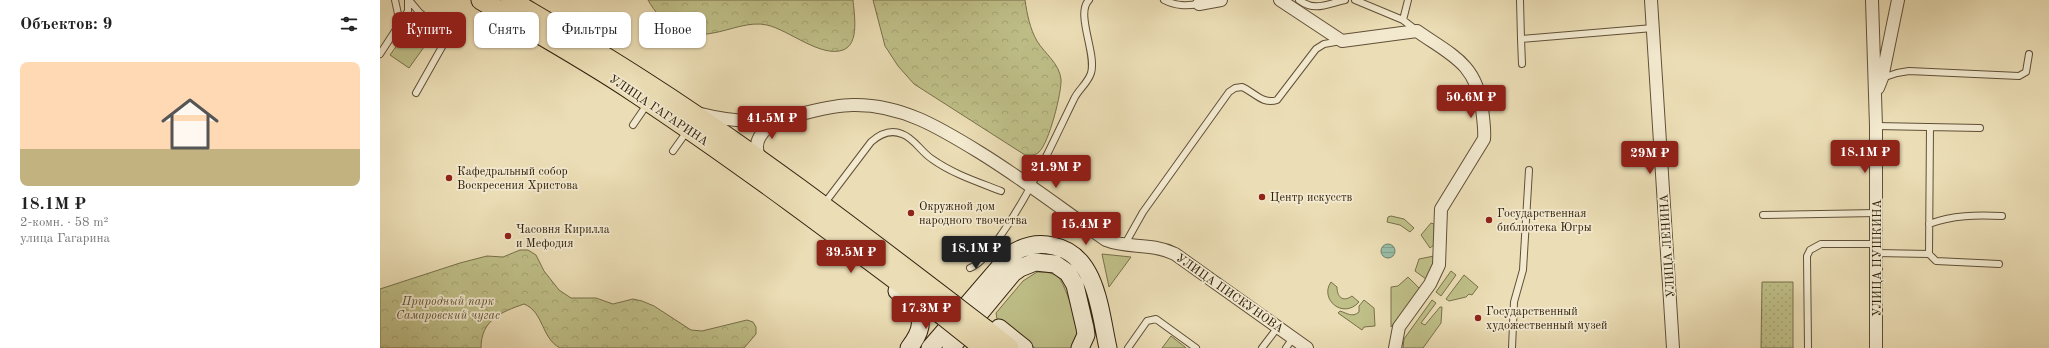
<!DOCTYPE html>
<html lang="ru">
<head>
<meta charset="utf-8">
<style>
  :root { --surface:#fff; --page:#f2f2f2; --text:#222; --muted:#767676; --accent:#8f2418 }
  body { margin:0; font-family:"Old Standard TT",serif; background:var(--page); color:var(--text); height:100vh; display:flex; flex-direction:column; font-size:15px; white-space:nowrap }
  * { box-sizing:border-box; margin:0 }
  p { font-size:13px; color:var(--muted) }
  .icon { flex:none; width:22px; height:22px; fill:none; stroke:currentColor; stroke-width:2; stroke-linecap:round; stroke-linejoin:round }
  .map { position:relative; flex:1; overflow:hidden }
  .sheet { display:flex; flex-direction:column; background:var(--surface); width:380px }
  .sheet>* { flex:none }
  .guide { position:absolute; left:12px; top:12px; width:380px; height:36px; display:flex; gap:8px }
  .price { position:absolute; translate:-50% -34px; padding:0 9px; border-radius:4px; background:var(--accent); color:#fff; font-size:13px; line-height:26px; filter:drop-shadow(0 1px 2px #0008) }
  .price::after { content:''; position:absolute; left:50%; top:24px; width:12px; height:9px; margin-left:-6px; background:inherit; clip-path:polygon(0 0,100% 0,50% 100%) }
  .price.active { background:#222; color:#fff }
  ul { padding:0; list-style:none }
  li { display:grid; align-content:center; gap:8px; height:212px; padding:0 20px }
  li span { display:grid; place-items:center; height:124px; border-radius:8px; color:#555 }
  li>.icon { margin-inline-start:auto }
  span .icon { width:72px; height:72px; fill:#fffc; stroke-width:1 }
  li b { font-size:17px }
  h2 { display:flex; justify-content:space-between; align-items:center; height:48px; padding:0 20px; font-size:17px }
  .pill { padding:0 14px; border-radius:8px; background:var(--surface); box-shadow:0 1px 3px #0004; font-size:14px; line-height:36px }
  .pill.active { background:var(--accent); color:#fff }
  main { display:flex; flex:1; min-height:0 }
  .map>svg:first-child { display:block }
</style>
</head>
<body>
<main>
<section class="sheet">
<h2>Объектов: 9<svg class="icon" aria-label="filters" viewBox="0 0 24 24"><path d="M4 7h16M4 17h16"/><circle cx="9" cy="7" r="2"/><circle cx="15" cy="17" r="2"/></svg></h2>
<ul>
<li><span style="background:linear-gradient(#ffd9b3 70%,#c2b280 0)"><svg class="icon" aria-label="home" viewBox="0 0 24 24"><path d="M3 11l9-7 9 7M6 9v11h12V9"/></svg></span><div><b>18.1M ₽</b><p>2-комн. · 58 m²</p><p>улица Гагарина</p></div></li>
</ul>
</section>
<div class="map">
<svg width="1669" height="348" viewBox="0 0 1669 348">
  <defs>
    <pattern id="forest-crowns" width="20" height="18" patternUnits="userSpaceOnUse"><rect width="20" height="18" fill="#bfbf88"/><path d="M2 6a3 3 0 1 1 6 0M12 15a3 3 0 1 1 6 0" fill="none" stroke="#a5a474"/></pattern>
    <pattern id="park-dots" width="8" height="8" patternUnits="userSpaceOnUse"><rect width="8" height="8" fill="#bfbf88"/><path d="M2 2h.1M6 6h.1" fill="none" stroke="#a5a474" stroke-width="1.8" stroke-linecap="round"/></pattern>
    <pattern id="water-rules" width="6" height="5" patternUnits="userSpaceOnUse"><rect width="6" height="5" fill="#99bda8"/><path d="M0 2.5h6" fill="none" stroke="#84a28f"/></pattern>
  </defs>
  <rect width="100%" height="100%" fill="#ebddb5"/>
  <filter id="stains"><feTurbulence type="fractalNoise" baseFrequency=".005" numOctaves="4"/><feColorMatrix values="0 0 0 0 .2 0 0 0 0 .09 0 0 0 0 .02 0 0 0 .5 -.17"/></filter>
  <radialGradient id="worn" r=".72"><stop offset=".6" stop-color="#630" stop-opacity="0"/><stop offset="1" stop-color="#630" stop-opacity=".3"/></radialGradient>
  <!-- grass -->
  <path fill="#bfbf88" stroke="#78704a" d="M 35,20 L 54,33 L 29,68 L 10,55 Z
    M 1011,216 L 1024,219 L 1034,228 L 1030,232 L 1020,225 L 1007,222 L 1008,217 Z
    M 1051,223 L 1054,224 L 1055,244 L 1050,248 L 1041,235 Z
    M 722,254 L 751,257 L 729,287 Z
    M 1054,256 L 1054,261 L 1046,279 L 1035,271 L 1039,259 Z
    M 1071,271 L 1076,275 L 1061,296 L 1056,292 Z
    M 657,272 C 665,272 672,272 678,277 C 685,283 698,324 698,334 C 698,338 694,344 692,348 L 655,348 L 617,319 L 616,313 L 643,281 Z
    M 1084,275 L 1098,287 L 1092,295 L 1089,294 L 1086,297 L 1069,301 L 1066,299 Z
    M 1028,277 L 1040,289 L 1011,327 L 1011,287 L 1018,286 Z
    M 951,282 L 957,287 C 957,296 962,303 972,296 L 979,302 C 963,320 939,299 951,282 Z
    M 984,300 L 994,308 L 995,326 L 984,327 L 982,330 L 958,313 L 960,311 C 967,313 972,318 979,312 L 979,306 Z
    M 1052,300 L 1056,303 L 1041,323 L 1045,325 L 1060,307 L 1062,307 L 1061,323 L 1043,348 L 1023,348 L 1024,339 Z
    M 791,336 L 805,347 L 806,348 L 782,348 Z"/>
  <!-- forest -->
  <path fill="url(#forest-crowns)" stroke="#78704a" d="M 268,0 L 473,0 C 474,13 480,44 463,50 C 441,58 409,30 387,25 C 369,21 351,30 333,33 C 305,39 281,24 268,0 Z
    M 493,0 L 645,0 C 647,14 650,29 657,41 C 665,54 679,63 681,79 C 682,92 669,143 659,152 C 655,156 650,155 645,155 L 534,84 L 518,66 L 505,46 Z
    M 140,250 L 148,250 L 156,255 L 164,271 L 179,290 L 191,298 L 216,298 L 233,304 L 253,299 L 262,301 L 274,306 L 311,330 L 322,331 L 367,320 L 373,322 L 376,327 L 376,334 L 364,348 L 180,348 C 161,338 164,312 144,304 C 121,312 101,320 101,348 L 0,348 L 0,289 L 80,263 L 107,256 L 123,257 Z"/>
  <!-- park -->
  <path fill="url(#park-dots)" stroke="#78704a" d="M 1382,282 L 1413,282 L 1413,348 L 1381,348 Z"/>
  <!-- water -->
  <path fill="url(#water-rules)" stroke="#6f7f6a" d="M1001 251a7 7 0 1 1 14 0a7 7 0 1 1-14 0Z"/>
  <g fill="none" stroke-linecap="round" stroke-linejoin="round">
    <!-- lane casing -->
    <g stroke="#605037" stroke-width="8">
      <path id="lane" d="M 15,0 L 18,14 L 24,18
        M 29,0 L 39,12 L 64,32 L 67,38 L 36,93
        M 784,0 C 796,6 806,6 819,4
        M 919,0 C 935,12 947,4 965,0
        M 975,0 L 1023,20 L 1036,30
        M 1140,0 L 1141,39 L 1273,28
        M 1023,20 L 1028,0
        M 1141,39 L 1142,64
        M 0,54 L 28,11 L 28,0
        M 1502,78 L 1517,73 L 1529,71 L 1639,76 L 1646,72 L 1649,54
        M 253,125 L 268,103
        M 1496,126 L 1600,128
        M 293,151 L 308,130
        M 444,204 L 491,142 C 500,134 510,129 522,134 C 534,138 541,152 552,159 C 573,174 598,182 621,191
        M 1383,215 L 1497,213
        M 1549,224 C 1573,215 1596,215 1622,216
        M 745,244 L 763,212 L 849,92 L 855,88 L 862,87 C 874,92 883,105 897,100 L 936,49 L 944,44 L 961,41
        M 1497,253 L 1549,254 L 1556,261 L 1619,264
        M 1549,254 L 1550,127
        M 590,268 C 604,262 612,247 621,235 C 651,192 671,146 694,99 C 698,90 708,83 711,73 C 717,54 695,13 709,0
        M 748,348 L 767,321 L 776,319 L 816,348
        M 882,348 L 898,327
        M 906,348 L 913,338
        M 1132,348 L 1134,302 L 1143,270 L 1149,170
        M 1428,348 L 1427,256 L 1430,250 L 1441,244 L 1497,244"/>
    </g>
    <!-- street casing -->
    <g stroke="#605037" stroke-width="14">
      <path id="street" d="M 900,0 L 962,41 L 1037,31 C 1071,55 1096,63 1102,108 C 1103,119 1105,129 1104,139 L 1061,209 L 1059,265 L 1050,284 L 1019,327 L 1015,348
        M 1271,0 L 1293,348
        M 1492,0 L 1496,126 L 1496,348
        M 819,4 L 841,0
        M 1498,88 L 1502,78 L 1518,0
        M 321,114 C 348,121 375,123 402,118 C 426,114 448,105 473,105 C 521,104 560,128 599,152 C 643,179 683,210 726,240 C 748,249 770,242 795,254 L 927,348
        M 382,161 C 369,143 383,128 400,120"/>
    </g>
    <!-- secondary casing -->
    <g stroke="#31210d" stroke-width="19">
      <path id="secondary" d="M 517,291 C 540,310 550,321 529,348
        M 619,328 L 644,348
        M 550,348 L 630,255 C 643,246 657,242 673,246 C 717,254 720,313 728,348
        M 571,348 L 633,273 L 640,268 L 655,262 L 675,264 L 688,273 L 695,285 L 705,328 L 706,335 L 700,348"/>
    </g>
    <!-- primary casing -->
    <g stroke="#31210d" stroke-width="21">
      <path id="primary" d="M 101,0 C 152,30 205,59 254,92 C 361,163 463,240 565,317
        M 130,0 C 174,26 219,52 262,80 C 370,149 473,228 575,306
        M 605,329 L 629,348
        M 595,341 L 605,348"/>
    </g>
    <!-- lane -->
    <use href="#lane" stroke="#f2e9cf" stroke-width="6"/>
    <!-- street -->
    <use href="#street" stroke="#f2e9cf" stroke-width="12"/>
    <!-- secondary -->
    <use href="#secondary" stroke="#f2e9cf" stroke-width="17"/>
    <!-- primary -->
    <use href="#primary" stroke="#ebddb5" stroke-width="19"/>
    <!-- primary-bridge casing -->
    <g stroke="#31210d" stroke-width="21" stroke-linecap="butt">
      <path id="primary-bridge" d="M 575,306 L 605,329
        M 565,317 L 595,341"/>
    </g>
    <!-- primary-bridge -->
    <use href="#primary-bridge" stroke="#ebddb5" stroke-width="19"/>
  </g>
  <!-- markers -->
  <g fill="#8f2418" stroke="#f2e9cf" stroke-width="1.5">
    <circle cx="69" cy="178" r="4"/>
    <circle cx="882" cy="197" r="4"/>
    <circle cx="531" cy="213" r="4"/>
    <circle cx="1109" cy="220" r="4"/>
    <circle cx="128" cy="236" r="4"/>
    <circle cx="1098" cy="318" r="4"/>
  </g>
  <g text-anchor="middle" stroke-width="3.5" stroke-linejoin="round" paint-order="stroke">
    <!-- street labels -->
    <g font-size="12" fill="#31210d" stroke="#f2e9cf">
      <text transform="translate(279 110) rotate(34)" y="4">УЛИЦА ГАГАРИНА</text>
      <text transform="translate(1287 246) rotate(-94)" y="4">УЛИЦА ЛЕНИНА</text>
      <text transform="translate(1497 258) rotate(-90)" y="4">УЛИЦА ПУШКИНА</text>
      <text transform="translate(850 293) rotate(35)" y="4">УЛИЦА ПИСКУНОВА</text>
    </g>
    <!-- poi labels -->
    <g font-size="12" fill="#31210d" stroke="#f2e9cf" text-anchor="start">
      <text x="77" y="175">Кафедральный собор<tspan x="77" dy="14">Воскресения Христова</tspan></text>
      <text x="890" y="201">Центр искусств</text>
      <text x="539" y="210">Окружной дом<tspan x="539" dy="14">народного твочества</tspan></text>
      <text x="1117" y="217">Государственная<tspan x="1117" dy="14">библиотека Югры</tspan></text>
      <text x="136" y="233">Часовня Кирилла<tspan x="136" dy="14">и Мефодия</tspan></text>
      <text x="1106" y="315">Государственный<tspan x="1106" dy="14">художественный музей</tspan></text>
    </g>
    <!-- park labels -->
    <g font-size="12" font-style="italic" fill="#5c5032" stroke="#f2e9cf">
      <text x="68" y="305">Природный парк<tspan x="68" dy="14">Самаровский чугас</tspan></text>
    </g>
  </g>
  <rect width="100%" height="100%" filter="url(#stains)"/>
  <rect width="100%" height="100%" fill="url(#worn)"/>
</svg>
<b class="price" style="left:1091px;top:119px">50.6M ₽</b>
<b class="price" style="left:392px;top:140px">41.5M ₽</b>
<b class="price" style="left:1485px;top:174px">18.1M ₽</b>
<b class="price" style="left:1270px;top:175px">29M ₽</b>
<b class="price" style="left:676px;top:189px">21.9M ₽</b>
<b class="price" style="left:706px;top:246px">15.4M ₽</b>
<b class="price active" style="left:596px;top:270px">18.1M ₽</b>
<b class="price" style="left:471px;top:274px">39.5M ₽</b>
<b class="price" style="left:546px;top:330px">17.3M ₽</b>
<div class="guide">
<a class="pill active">Купить</a>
<a class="pill">Снять</a>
<a class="pill">Фильтры</a>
<a class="pill">Новое</a>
</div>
</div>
</main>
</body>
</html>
